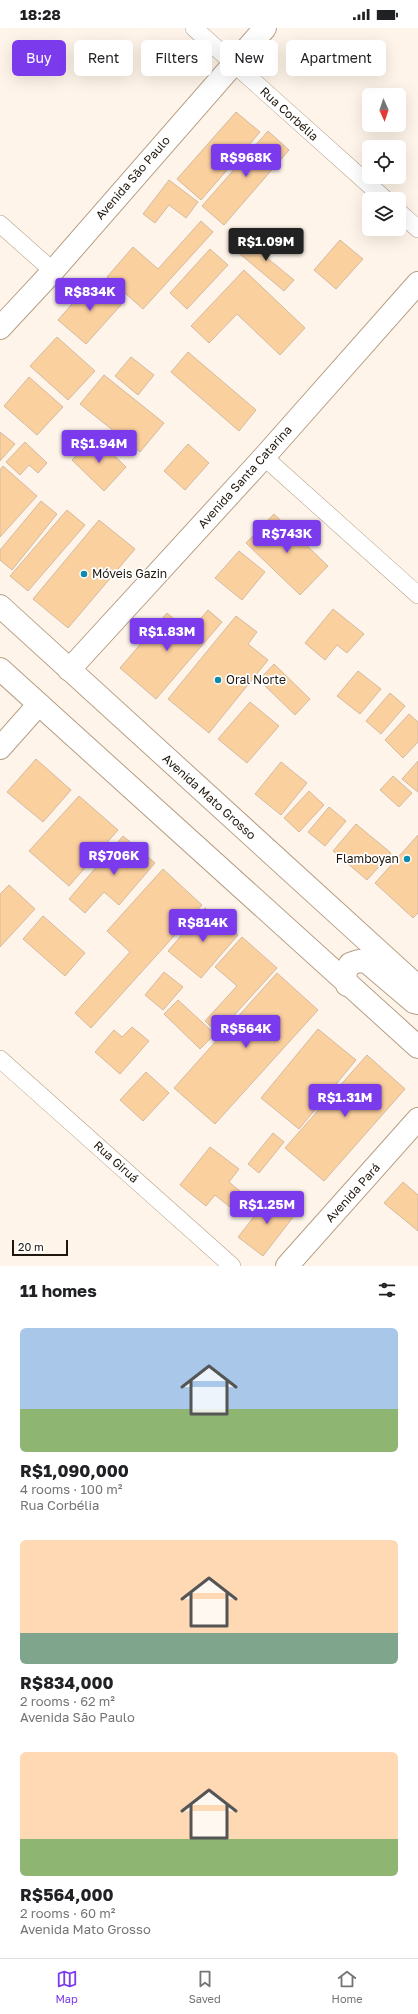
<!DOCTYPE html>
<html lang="en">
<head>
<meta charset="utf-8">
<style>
  :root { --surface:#fff; --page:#f6f6f6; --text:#202124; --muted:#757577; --line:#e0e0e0; --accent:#7c3aed }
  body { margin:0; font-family:"Golos Text",sans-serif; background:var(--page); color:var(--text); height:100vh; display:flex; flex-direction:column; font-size:15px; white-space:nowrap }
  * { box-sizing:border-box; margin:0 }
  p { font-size:13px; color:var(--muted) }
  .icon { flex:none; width:22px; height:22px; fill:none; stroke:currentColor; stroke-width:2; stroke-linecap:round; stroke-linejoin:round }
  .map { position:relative; height:1238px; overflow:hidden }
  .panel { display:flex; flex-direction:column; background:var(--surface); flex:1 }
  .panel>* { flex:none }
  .hud { position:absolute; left:12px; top:12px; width:394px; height:36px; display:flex; gap:8px }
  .needle { width:26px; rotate:177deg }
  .fabs { position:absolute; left:362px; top:60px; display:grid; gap:8px }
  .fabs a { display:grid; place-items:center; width:44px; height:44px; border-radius:6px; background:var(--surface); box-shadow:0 4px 16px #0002; font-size:20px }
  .scale { position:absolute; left:12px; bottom:10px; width:56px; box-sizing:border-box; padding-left:4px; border:2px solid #1f170d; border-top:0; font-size:11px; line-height:14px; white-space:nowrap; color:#1f170d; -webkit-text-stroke:3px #fff; paint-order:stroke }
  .price { position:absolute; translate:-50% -34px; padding:0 9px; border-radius:4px; background:var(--accent); color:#fff; font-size:13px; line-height:26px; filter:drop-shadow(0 1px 2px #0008) }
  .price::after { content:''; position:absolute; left:50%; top:24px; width:12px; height:9px; margin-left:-6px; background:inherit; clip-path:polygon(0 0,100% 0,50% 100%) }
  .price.selected { background:#222; color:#fff }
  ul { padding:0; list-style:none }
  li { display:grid; align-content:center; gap:8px; height:212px; padding:0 20px }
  li span { display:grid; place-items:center; height:124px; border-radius:6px; color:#555 }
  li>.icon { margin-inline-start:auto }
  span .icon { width:72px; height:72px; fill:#fffc; stroke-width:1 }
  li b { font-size:17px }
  h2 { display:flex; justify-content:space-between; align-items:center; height:48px; padding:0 20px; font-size:17px }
  .tag { padding:0 14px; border-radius:6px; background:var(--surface); box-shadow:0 4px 16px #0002; font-size:14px; line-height:36px }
  .tag.selected { background:var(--accent); color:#fff }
  .status { display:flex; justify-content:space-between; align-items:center; height:28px; padding:0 20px; background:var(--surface); direction:ltr }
  .status svg { height:11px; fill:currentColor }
  .tab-bar { display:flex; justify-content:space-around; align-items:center; height:56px; border-top:1px solid var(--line); background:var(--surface); font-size:11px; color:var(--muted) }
  .tab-bar a { display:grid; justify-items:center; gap:2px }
  .tab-bar .selected { color:var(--accent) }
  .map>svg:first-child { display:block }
</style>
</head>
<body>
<div class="status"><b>18:28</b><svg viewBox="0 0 49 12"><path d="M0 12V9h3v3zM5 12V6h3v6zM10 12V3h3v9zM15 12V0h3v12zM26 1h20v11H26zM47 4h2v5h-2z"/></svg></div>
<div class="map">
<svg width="418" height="1238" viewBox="0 0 418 1238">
  <rect width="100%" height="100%" fill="#fef4e9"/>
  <!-- building -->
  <path fill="#fbd09f" stroke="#d3baa0" d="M 236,84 L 260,104 L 201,172 L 177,151 Z
    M 268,103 L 289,122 L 224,197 L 202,178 Z
    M 169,152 L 198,174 L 186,190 L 169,177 L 155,195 L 143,186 Z
    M 201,193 L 213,204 L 143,281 L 107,249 L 133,219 L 158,241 Z
    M 259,205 L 270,215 L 261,225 L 294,252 L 284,263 L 240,226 Z
    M 340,212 L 363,231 L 336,261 L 314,242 Z
    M 210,221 L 228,237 L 187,281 L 170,265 Z
    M 244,242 L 305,300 L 280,327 L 237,286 L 209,315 L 191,298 Z
    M 93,252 L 121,277 L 86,316 L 58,292 Z
    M 57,309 L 95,343 L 68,372 L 30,338 Z
    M 188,324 L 256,382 L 239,403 L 171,344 Z
    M 131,329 L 154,347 L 138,367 L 115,348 Z
    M 104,347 L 164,395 L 140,424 L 80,376 Z
    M 29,349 L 63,379 L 37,407 L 4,378 Z
    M 0,404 L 15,416 L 0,433 Z
    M 94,408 L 126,439 L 104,463 L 72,432 Z
    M 25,414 L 47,435 L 38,445 L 29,437 L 20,447 L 6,434 Z
    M 188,416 L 209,435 L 185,462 L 164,443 Z
    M 3,438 L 37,468 L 0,509 L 0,442 Z
    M 41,473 L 57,486 L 12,542 L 0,532 L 0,522 Z
    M 67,482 L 85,497 L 28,563 L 10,548 Z
    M 274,486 L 328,538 L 300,567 L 246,515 Z
    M 99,492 L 135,521 L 68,600 L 33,571 Z
    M 239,523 L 265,544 L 242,572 L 215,550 Z
    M 333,581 L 364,606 L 347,625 L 337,617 L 325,632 L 305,615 Z
    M 208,582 L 222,594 L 156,671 L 120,640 L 167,585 L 189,604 Z
    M 236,588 L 257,604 L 248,616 L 268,632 L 209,705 L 168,671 Z
    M 274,636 L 310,671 L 295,687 L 259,652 Z
    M 358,643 L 381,661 L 360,686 L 337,668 Z
    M 390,665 L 405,678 L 381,706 L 366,693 Z
    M 250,674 L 279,698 L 247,735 L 218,711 Z
    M 409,686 L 418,694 L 418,714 L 403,730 L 385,712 Z
    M 36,731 L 71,762 L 43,794 L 7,764 Z
    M 418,733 L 418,764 L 402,751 Z
    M 281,734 L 307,755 L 281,787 L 255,766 Z
    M 393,748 L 412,765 L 399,779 L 380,762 Z
    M 309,763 L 324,777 L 299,804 L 284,790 Z
    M 79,768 L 118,802 L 69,858 L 29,823 Z
    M 329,779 L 346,793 L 325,818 L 308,804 Z
    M 356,796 L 391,825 L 367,852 L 333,823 Z
    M 418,807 L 418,885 L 413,890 L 375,855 Z
    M 123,808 L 155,835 L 119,877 L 104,864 L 85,885 L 69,871 Z
    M 163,841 L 202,877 L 91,1000 L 75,985 L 130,924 L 107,903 Z
    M 9,857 L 35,881 L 0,919 L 0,866 Z
    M 205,880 L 238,907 L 201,950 L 168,923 Z
    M 43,888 L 85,925 L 65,948 L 23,911 Z
    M 242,909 L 277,940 L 218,1005 L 205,993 L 237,958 L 215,939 Z
    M 164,944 L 183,959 L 163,982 L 145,967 Z
    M 277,945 L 318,982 L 215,1096 L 174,1060 Z
    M 178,972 L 215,1006 L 200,1021 L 164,986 Z
    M 132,999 L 149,1013 L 120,1046 L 95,1024 L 114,1002 L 122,1009 Z
    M 318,1001 L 356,1032 L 299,1101 L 261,1070 Z
    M 367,1027 L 405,1061 L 324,1153 L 285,1120 Z
    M 146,1044 L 169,1065 L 143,1093 L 120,1072 Z
    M 273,1105 L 284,1114 L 259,1145 L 248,1136 Z
    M 210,1119 L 239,1141 L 229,1154 L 241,1164 L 230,1179 L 215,1167 L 206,1178 L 180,1157 Z
    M 403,1154 L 418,1167 L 418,1203 L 384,1175 Z
    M 272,1166 L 297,1184 L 263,1228 L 238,1209 Z"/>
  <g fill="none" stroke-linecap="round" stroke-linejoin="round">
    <!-- street casing -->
    <g stroke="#b69f85" stroke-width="18">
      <path id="street" d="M 194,0 L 385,171
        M 399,184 L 418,201
        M 0,196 L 53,243
        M 264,429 L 418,567
        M 0,1031 L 232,1238"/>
    </g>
    <!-- secondary casing -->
    <g stroke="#b69f85" stroke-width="24">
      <path id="secondary" d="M 0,300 L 53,243 L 265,0
        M 0,578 L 418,959
        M 0,641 L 418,1019
        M 69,642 L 264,429 L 418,255
        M 0,720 L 39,676
        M 347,957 L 345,945 L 350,936 L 359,933 L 367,934 L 414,974 L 418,975
        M 287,1238 L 418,1091"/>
    </g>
    <!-- street -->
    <use href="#street" stroke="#fff" stroke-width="17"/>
    <!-- secondary -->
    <use href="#secondary" stroke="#fff" stroke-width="22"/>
  </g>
  <!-- markers -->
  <g fill="#0c8bac" stroke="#fff" stroke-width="1.5">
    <circle cx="84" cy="546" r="4"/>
    <circle cx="218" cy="652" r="4"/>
    <circle cx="407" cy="831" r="4"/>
  </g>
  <g text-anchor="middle" stroke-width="3.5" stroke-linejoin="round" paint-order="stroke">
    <!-- street labels -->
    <g font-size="12" fill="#1f170d" stroke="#fff">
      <text transform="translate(289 86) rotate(42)" y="4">Rua Corbélia</text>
      <text transform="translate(133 150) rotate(-49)" y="4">Avenida São Paulo</text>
      <text transform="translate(245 449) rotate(-48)" y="4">Avenida Santa Catarina</text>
      <text transform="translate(209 769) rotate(42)" y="4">Avenida Mato Grosso</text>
      <text transform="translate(116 1134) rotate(42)" y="4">Rua Giruá</text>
      <text transform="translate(353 1165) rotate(-48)" y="4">Avenida Pará</text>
    </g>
    <!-- poi labels -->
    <g font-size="12" fill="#1f170d" stroke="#fff" text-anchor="start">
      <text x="92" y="550">Móveis Gazin</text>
      <text x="226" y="656">Oral Norte</text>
      <text x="399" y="835" text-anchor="end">Flamboyan</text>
    </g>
  </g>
</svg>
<div class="fabs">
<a><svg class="needle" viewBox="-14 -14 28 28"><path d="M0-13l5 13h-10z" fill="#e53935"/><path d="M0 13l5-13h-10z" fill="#757577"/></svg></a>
<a><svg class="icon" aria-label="locate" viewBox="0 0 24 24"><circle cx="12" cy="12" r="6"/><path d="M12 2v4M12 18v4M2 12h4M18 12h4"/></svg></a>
<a><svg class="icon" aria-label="layers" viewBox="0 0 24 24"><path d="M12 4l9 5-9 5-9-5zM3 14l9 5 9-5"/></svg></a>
</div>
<div class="scale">20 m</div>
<b class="price" style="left:246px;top:150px">R$968K</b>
<b class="price selected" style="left:266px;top:234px">R$1.09M</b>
<b class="price" style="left:90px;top:284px">R$834K</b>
<b class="price" style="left:99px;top:436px">R$1.94M</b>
<b class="price" style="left:287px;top:526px">R$743K</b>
<b class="price" style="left:167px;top:624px">R$1.83M</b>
<b class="price" style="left:114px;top:848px">R$706K</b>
<b class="price" style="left:203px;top:915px">R$814K</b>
<b class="price" style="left:246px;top:1021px">R$564K</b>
<b class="price" style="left:345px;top:1090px">R$1.31M</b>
<b class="price" style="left:267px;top:1197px">R$1.25M</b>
<div class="hud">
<a class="tag selected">Buy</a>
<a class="tag">Rent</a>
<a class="tag">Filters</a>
<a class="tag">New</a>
<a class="tag">Apartment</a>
</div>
</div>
<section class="panel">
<h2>11 homes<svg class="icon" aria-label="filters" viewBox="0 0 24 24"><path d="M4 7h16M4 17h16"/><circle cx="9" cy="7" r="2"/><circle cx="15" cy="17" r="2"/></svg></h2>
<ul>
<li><span style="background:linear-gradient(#a9c7e8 65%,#8fb573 0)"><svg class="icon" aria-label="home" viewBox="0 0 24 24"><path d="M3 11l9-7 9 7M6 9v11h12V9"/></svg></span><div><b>R$1,090,000</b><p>4 rooms · 100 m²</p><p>Rua Corbélia</p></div></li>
<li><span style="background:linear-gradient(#ffd9b3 75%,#7fa58c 0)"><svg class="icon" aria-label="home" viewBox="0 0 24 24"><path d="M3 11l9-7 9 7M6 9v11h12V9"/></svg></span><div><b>R$834,000</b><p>2 rooms · 62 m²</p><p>Avenida São Paulo</p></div></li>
<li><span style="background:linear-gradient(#ffd9b3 70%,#8fb573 0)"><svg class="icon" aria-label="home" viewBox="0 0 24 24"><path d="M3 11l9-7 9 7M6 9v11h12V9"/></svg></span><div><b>R$564,000</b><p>2 rooms · 60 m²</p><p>Avenida Mato Grosso</p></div></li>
</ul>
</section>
<nav class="tab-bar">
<a class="selected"><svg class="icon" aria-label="map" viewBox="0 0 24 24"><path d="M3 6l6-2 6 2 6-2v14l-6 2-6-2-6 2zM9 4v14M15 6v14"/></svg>Map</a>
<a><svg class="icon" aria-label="saved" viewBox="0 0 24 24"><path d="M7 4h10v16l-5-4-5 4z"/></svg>Saved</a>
<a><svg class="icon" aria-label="home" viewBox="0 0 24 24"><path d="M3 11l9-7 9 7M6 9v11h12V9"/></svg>Home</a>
</nav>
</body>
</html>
